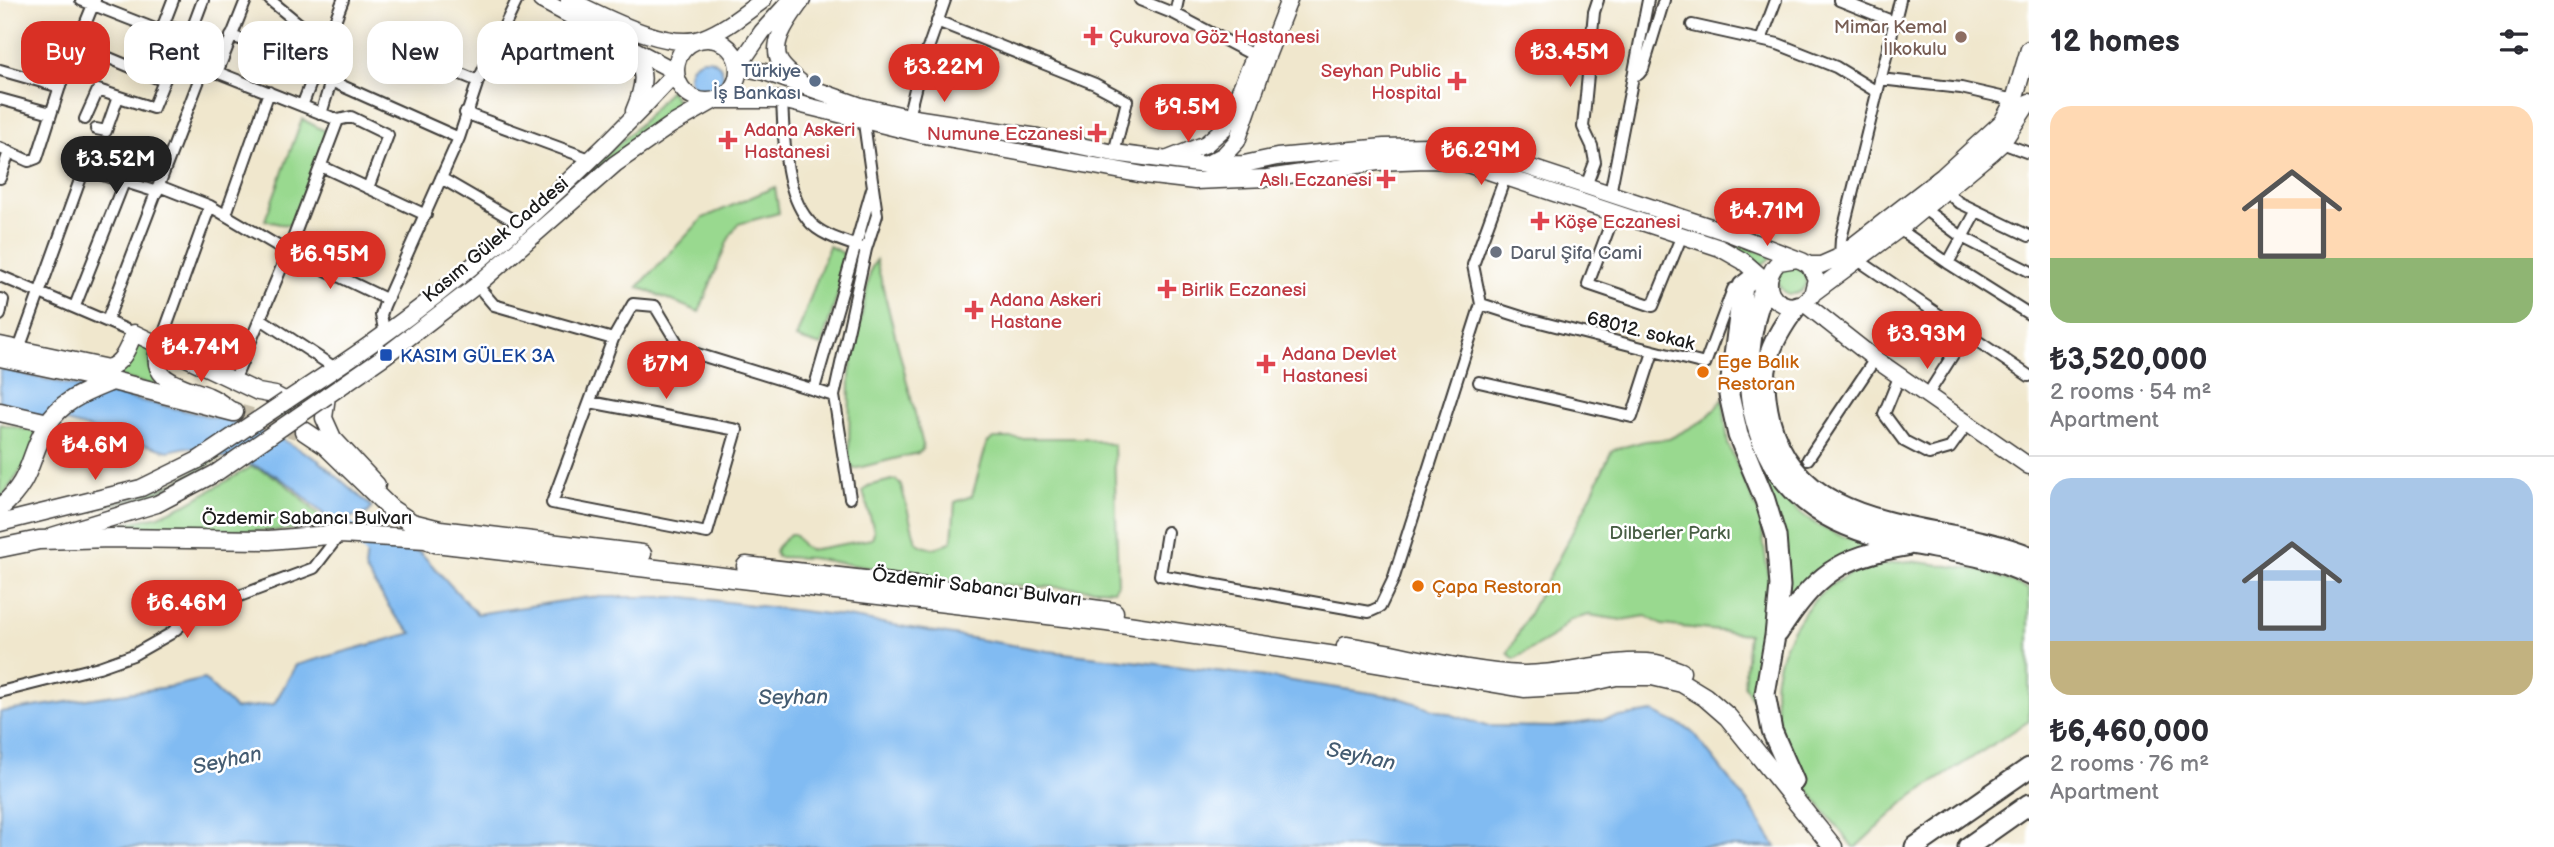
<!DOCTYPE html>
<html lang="en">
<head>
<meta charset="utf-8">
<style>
  :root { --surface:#fff; --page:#f7f7f7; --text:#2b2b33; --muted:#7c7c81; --line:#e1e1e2; --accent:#d93025 }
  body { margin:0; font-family:"Balsamiq Sans",sans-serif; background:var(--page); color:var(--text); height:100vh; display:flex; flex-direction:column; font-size:26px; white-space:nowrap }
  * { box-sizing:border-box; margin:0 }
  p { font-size:23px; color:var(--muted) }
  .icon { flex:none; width:38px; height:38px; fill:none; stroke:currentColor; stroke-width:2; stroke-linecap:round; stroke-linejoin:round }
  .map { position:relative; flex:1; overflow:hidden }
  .drawer { display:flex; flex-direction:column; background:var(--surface); width:525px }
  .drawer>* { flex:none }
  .guide { position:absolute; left:21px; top:21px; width:665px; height:63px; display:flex; gap:14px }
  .price { position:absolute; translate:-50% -60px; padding:0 16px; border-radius:24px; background:var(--accent); color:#fff; font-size:23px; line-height:46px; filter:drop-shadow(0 2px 4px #0008) }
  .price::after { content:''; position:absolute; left:50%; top:42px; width:21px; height:16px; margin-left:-10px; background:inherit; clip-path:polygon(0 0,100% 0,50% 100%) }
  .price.on { background:#222; color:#fff }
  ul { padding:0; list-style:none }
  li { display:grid; align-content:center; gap:14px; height:371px; padding:0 21px }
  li+li { border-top:2px solid var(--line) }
  li span { display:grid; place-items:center; height:217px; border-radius:21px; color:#555 }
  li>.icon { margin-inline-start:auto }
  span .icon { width:126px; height:126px; fill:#fffc; stroke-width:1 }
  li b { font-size:30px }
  h2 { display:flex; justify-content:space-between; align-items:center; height:84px; padding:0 21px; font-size:30px }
  .tag { padding:0 24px; border-radius:21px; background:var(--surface); box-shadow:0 4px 18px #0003; font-size:24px; line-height:63px }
  .tag.on { background:var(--accent); color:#fff }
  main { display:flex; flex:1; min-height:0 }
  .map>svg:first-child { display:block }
</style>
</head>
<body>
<main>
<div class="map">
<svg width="2029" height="847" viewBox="0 0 2029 847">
  <rect width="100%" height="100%" fill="#fff"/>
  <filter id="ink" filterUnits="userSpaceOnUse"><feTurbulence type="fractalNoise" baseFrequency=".0143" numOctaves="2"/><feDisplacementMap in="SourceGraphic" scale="14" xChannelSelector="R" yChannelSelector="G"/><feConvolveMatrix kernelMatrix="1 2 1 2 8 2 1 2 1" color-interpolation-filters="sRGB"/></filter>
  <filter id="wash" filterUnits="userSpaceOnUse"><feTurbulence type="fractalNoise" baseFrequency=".00686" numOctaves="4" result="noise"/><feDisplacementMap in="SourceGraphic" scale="28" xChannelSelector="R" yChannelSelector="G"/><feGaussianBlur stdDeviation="1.57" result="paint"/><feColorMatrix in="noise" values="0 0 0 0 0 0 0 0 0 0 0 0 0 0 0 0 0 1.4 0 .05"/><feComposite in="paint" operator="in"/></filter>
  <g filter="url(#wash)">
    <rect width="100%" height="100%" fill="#f0e7cd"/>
    <!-- green -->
    <path fill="#99d98f" stroke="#5a7a56" stroke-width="2" d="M 670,90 L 682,109 L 647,129 L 604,164 L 539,225 L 422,320 L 366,361 L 203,469 L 151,496 L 0,528 L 140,496 L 175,482 L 203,465 L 535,221 L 641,123 Z
      M 302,119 L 329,133 L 294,225 L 279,224 L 265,220 Z
      M 1410,152 L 1472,156 L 1773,256 L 1760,266 L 1681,228 L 1489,163 L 1392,155 L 1248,171 L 1209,168 Z
      M 775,187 L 779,213 L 738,224 L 728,240 L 699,312 L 638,287 L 703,218 Z
      M 829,246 L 850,257 L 821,346 L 796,338 Z
      M 876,260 L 923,445 L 922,450 L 918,453 L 854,469 L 849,463 L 850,372 L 871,269 Z
      M1778 280a14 14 0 1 1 28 0a14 14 0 1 1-28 0Z
      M 133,341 L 150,346 L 150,357 L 155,386 L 115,376 L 126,364 Z
      M 1739,371 C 1740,385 1739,401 1742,415 C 1752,464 1788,516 1837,534 C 1850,540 1865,542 1879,545 L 1780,614 L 1783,575 L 1736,410 Z
      M 1723,399 L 1728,444 L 1760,516 L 1768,575 L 1768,633 L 1761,660 L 1756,705 L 1744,685 L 1748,634 L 1662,625 L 1646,616 L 1621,620 L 1589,615 L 1570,620 L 1551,638 L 1514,659 L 1508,653 L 1582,514 L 1612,450 L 1645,441 L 1669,439 L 1705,420 Z
      M 0,424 L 36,432 L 32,455 L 0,500 Z
      M 994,438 L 1084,438 L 1114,445 L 1118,584 L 1114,590 L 962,583 L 811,558 L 777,557 L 775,552 L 777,547 L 790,534 L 794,534 L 803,546 L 810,550 L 872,539 L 874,531 L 863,491 L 868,486 L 892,480 L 896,480 L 901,485 L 916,542 C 931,552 937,548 952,541 L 955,502 L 972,496 L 987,443 Z
      M 251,467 C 282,473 308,506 331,527 L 271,531 L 93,530 L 159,516 L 186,504 Z
      M 1909,561 L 1982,570 L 2029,589 L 2029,721 L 1908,799 L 1856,847 L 1853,847 C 1828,814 1795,781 1783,740 C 1778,721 1773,697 1776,677 C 1782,636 1813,590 1852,573 C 1871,566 1890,563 1909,561 Z"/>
    <!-- water -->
    <path fill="#81bbf2" stroke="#4e6c87" stroke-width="2" d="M689 76a17 17 0 1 1 34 0a17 17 0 1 1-34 0Z
      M 0,369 L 262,428 L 318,460 L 372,507 L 368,513 L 332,522 L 292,486 L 272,473 L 258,467 L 187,447 L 168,451 L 63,421 L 0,407 Z
      M 371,546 L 420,552 L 477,614 L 589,597 L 685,597 L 835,615 L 1048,651 L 1259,676 L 1397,697 L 1486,726 L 1554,727 L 1653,712 L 1691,730 L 1751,807 L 1776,847 L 0,847 L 0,712 L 174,686 L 204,679 L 235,709 L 274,704 L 296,665 L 412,633 L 395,616 L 365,569 L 367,550 Z"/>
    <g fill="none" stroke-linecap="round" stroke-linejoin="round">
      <!-- canal -->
      <path stroke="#81bbf2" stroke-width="10" d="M 334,508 L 375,558"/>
    </g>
  </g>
  <g filter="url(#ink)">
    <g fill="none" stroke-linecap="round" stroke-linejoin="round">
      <!-- primary-tunnel -->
      <path stroke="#c6beaa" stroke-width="18" stroke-dasharray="18 9" stroke-linecap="butt" d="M 234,412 L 297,430"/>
      <!-- street casing -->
      <g stroke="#3c3a37" stroke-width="14">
        <path id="street" d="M 173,0 L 163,26 L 191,32 L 203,0
          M 270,0 L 326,46
          M 1140,0 L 1175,14
          M 1178,0 L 1175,14 L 1259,58
          M 1839,0 L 1894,22
          M 937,21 L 1095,84 L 1127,101 L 1114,153
          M 1692,25 L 1778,44 L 1836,67 L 1877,92
          M 499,35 L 579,75 L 605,33
          M 231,36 L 318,65
          M 1761,40 L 1776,0
          M 76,44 L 164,81 L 183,40 L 81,0
          M 392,46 L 478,81
          M 0,70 L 60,87
          M 217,73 L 246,0
          M 1633,76 L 1639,74 L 1643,69 L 1664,0
          M 1880,79 L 1961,88 L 2014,100
          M 0,99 L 51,113
          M 782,100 C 784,136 784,191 808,220 C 820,235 843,241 860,247
          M 302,106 L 343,0
          M 465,113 L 590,159
          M 321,114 L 331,81 L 459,138
          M 908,117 L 918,77 L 945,0
          M 85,119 L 98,90 L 153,108 L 164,81
          M 96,129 L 106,131 L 118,97
          M 2002,143 L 2029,153
          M 0,148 L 29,161 L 37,158 L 61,83 L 95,0
          M 321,166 L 426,215
          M 0,178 L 9,152
          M 441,178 L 520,224
          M 159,186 L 210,206 L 288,252 L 386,299
          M 1586,186 L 1595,162 L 1592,146 L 1583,127 L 1594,12 L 1598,0
          M 1946,191 L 1958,202 L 2029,236
          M 1610,194 L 1648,0
          M 1924,209 L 1962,237 L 2029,271
          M 1615,212 L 1588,284 L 1653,306 L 1682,235
          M 226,214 L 269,92
          M 1899,229 L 1948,263 L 2029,314
          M 1840,256 L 1841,239 L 1900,0
          M 1858,260 L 2029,376
          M 1948,263 L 1976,212
          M 0,276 L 134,333
          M 477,285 L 494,305 L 613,339 L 633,304 L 655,306 L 681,349 L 834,396
          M 0,299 L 3,300 L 0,315
          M 1481,304 L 1528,319 L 1705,364 L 1733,289 L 1743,286
          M 75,306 L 124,182
          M 261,319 L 335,368
          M 107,321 L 204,67 L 338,120 L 351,117 L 388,135 L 368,188
          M 385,334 L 381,315 L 384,306 L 459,138 L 478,81 L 517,0
          M 160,344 L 210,206
          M 19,349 L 84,169 L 157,192
          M 1900,375 L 1884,414 L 1904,441 L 1929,454 L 1950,448 L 1968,423
          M 234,381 L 288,252 L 338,120
          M 1479,382 L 1632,417 L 1653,352
          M 814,389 L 872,189
          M 1928,394 L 1966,334
          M 590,402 L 737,430 L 707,533 L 552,503 L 613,339
          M 1808,459 L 1875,359
          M 850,498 L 834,396 L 866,249 L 877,215 L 863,116
          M 1167,532 L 1160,575 L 1369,612 L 1380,607 L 1393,580 L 1481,304 L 1473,265 L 1506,175
          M 0,692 L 99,667 L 133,655 L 170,634 L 197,612 L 314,568 L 340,534"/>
      </g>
      <!-- secondary casing -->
      <g stroke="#3c3a37" stroke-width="19">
        <path id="secondary" d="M 541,0 L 676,72
          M 569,0 C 602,15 667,52 703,38 C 725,30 745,13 763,0
          M676 70a31 31 0 1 1 62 0a31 31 0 1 1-62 0Z
          M 631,48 C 648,70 644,87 634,111
          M 738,67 L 765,72 L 861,106 L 908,117 L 1038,137 L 1114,153 L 1206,165 L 1244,164 L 1277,157 L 1384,147 L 1429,146 L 1492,155 L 1729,233 L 1802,261 L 1809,265 L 1816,279 L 1812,295 L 1800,305 C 1772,311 1758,281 1779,262 L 1797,259
          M 738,67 L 762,32 L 791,0
          M 800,82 C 793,76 785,70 780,62 C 769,42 791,16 802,0
          M 1168,159 L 1206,144 L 1224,128 L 1261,41
          M 1209,163 L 1224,155 L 1237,141 L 1265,61 L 1289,0
          M 1809,265 L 1821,265 L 1837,258 L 1943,176 L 2002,122 L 2014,100 L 2029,49
          M 1813,293 L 1899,229 L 1991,153 L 2002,143 L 2029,102
          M 1804,303 L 1875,359 L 2029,466
          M 160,344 C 145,382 183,385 209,396 C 216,399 223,404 229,409
          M 0,345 L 108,368 C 124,362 128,347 134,333 L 258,392 L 275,395 L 286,401 C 316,381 346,362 375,341 C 481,266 588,168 676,72
          M 377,485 L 333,438 L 324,418 L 327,396 L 386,355 L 477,285 L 615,164 L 671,125 L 715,100 L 782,100 L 925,135 L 1144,175 L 1195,181 L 1267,178 L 1378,162 L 1426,160 L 1458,161 L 1720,248 L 1743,261 L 1767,282
          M 0,523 L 141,488 L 198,460
          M 52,536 L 157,504 L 216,473"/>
      </g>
      <!-- primary casing -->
      <g stroke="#3c3a37" stroke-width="21">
        <path id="primary" d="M 0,357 L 113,381 L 234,412
          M 0,412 L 48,423
          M 304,431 L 325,445 L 391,509 L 412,523 L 440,530 L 642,554
          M 0,508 C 34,478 27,460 47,425 C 61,400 88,391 112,381
          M 0,548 L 39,540 L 112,538 L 269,540 L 340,534 L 426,539 L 435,543 L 1107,622 L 1329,655 L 1524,688 L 1577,685 L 1616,676 L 1652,676 L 1682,683 L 1705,697 L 1728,717 L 1833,847
          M 746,566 L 976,593 L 1114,612
          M 1346,646 C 1404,655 1463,672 1522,675 C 1565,676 1613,658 1656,664 C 1664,666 1673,669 1681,672"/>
      </g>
      <!-- highway casing -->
      <g stroke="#3c3a37" stroke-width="23">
        <path id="highway" d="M 1797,306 C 1768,345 1758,370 1770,420 C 1800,539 1940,519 2029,556
          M 1778,633 C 1815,575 1839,557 1906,546
          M 1794,781 L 1772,731 L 1765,694 L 1775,636 L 1780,586 L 1776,536 L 1765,500 L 1738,435 L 1729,395 L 1743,286 L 1752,279 L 1767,282 C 1749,324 1743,379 1756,423 C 1779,504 1839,531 1916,545 C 1955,552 1992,556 2029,575
          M 1915,847 L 2029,768
          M 1968,847 L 2029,804"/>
      </g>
      <!-- street -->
      <use href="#street" stroke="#fff" stroke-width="10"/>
      <!-- secondary -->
      <use href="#secondary" stroke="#fff" stroke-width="16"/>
      <!-- primary -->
      <use href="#primary" stroke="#fff" stroke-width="18"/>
      <!-- highway -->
      <use href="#highway" stroke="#fff" stroke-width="19"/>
      <!-- secondary-bridge casing -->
      <g stroke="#3c3a37" stroke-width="19" stroke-linecap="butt">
        <path id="secondary-bridge" d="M 198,460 L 286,401
          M 216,473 L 327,396"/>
      </g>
      <!-- secondary-bridge -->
      <use href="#secondary-bridge" stroke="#fff" stroke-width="16"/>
    </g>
  </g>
  <!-- markers -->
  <g fill="#e0444e" stroke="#fff" stroke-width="2.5">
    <path d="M1089.5 25.5h7v7h7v7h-7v7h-7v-7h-7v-7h7z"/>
    <path d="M1453.5 70.5h7v7h7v7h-7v7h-7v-7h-7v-7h7z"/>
    <path d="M1093.5 122.5h7v7h7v7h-7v7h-7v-7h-7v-7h7z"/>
    <path d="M724.5 129.5h7v7h7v7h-7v7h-7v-7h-7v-7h7z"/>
    <path d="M1382.5 168.5h7v7h7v7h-7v7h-7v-7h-7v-7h7z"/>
    <path d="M1536.5 210.5h7v7h7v7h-7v7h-7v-7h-7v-7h7z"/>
    <path d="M1163.5 278.5h7v7h7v7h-7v7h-7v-7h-7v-7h7z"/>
    <path d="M970.5 299.5h7v7h7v7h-7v7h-7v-7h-7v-7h7z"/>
    <path d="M1262.5 353.5h7v7h7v7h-7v7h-7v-7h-7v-7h7z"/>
  </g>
  <circle fill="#8d6e63" stroke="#fff" stroke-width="2.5" cx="1961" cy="37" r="7"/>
  <circle fill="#5c6f8a" stroke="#fff" stroke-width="2.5" cx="815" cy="81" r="7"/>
  <circle fill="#6b7280" stroke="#fff" stroke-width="2.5" cx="1496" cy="252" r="7"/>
  <rect fill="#1a4fb4" stroke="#fff" stroke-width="2.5" x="379" y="348" width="14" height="14" rx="3.5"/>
  <g fill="#e8710a" stroke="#fff" stroke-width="2.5">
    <circle cx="1703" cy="372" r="7"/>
    <circle cx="1418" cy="586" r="7"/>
  </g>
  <g text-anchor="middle" stroke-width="5" stroke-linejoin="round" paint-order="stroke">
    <!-- education labels -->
    <g font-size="19" fill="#785e54" stroke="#fff" text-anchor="end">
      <text x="1947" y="33">Mimar Kemal<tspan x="1947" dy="22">İlkokulu</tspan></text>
    </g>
    <!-- health labels -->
    <g font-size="19" fill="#be3a42" stroke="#fff" text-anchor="start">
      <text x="1109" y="43">Çukurova Göz Hastanesi</text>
      <text x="1441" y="77" text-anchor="end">Seyhan Public<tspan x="1441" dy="22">Hospital</tspan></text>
      <text x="744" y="136">Adana Askeri<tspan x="744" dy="22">Hastanesi</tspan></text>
      <text x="1083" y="140" text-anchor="end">Numune Eczanesi</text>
      <text x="1372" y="186" text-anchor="end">Aslı Eczanesi</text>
      <text x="1554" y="228">Köşe Eczanesi</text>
      <text x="1181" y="296">Birlik Eczanesi</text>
      <text x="990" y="306">Adana Askeri<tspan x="990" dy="22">Hastane</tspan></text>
      <text x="1282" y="360">Adana Devlet<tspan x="1282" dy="22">Hastanesi</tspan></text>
    </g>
    <!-- service labels -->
    <g font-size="19" fill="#4e5e75" stroke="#fff" text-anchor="end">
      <text x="801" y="77">Türkiye<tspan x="801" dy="22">İş Bankası</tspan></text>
    </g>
    <!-- street labels -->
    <g font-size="19" fill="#1c1c1c" stroke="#fff">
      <text transform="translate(495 239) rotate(-40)" y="7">Kasım Gülek Caddesi</text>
      <text transform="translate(1641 330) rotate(14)" y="7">68012. sokak</text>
      <text x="307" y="524">Özdemir Sabancı Bulvarı</text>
      <text transform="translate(977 586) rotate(7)" y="7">Özdemir Sabancı Bulvarı</text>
    </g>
    <!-- worship labels -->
    <g font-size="19" fill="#5b616d" stroke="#fff" text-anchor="start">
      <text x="1510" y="259">Darul Şifa Cami</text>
    </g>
    <!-- transit labels -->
    <g font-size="19" fill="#164399" stroke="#fff" text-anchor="start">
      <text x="400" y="362">KASIM GÜLEK 3A</text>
    </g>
    <!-- food labels -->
    <g font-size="19" fill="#c56008" stroke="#fff" text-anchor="start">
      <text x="1717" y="368">Ege Balık<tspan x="1717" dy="22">Restoran</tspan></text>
      <text x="1432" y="593">Çapa Restoran</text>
    </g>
    <!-- park labels -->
    <g font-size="19" fill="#485e44" stroke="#fff">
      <text x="1670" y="539">Dilberler Parkı</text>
    </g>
    <!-- water labels -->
    <g font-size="21" font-style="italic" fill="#445c72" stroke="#fff">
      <text transform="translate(793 697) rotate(-1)" y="7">Seyhan</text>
      <text transform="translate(1361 756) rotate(12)" y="7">Seyhan</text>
      <text transform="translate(227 760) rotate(-12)" y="7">Seyhan</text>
    </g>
  </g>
</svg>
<b class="price" style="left:1570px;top:89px">₺3.45M</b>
<b class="price" style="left:944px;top:104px">₺3.22M</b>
<b class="price" style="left:1188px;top:144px">₺9.5M</b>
<b class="price" style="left:1481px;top:187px">₺6.29M</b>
<b class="price on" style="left:116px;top:196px">₺3.52M</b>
<b class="price" style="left:1767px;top:248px">₺4.71M</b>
<b class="price" style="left:330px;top:291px">₺6.95M</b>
<b class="price" style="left:1927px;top:371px">₺3.93M</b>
<b class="price" style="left:201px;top:384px">₺4.74M</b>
<b class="price" style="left:666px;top:401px">₺7M</b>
<b class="price" style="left:95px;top:482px">₺4.6M</b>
<b class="price" style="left:187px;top:640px">₺6.46M</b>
<div class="guide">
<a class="tag on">Buy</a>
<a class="tag">Rent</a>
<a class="tag">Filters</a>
<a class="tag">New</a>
<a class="tag">Apartment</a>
</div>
</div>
<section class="drawer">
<h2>12 homes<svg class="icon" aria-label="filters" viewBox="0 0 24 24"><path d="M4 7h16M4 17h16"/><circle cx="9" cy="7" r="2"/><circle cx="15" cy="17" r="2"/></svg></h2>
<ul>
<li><span style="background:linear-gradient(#ffd9b3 70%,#8fb573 0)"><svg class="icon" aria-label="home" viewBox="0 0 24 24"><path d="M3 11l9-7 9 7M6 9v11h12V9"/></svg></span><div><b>₺3,520,000</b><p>2 rooms · 54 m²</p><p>Apartment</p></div></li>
<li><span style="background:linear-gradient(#a9c7e8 75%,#c2b280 0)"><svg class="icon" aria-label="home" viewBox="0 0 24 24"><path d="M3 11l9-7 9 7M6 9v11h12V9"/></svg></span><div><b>₺6,460,000</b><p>2 rooms · 76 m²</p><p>Apartment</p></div></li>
</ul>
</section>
</main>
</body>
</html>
